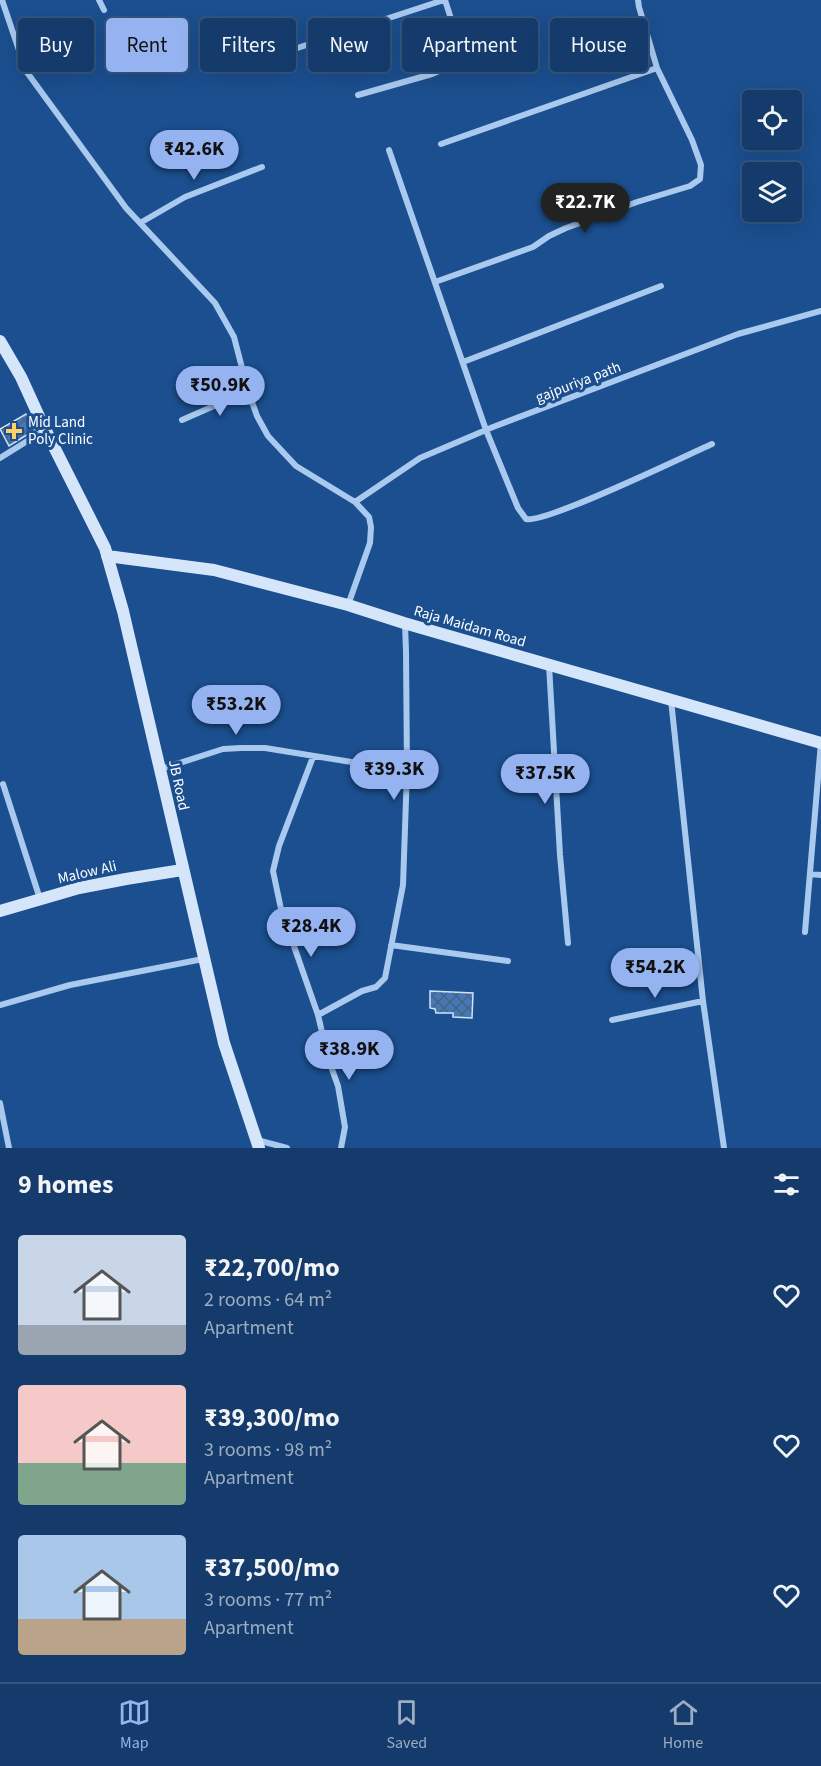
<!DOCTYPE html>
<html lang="en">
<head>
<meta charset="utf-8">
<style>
  :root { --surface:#143b6b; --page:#214673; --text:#f1f3f6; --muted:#9dadc1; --line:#33557e; --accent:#95b2f1 }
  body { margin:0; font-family:"Source Sans 3",sans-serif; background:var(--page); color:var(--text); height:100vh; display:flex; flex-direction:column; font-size:22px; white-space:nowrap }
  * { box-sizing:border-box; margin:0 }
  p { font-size:20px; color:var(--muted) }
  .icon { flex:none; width:33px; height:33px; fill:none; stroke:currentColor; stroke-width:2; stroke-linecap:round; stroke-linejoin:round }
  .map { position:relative; height:1148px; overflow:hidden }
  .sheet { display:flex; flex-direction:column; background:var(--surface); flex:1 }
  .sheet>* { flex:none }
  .banner { position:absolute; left:18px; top:18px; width:786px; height:54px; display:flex; gap:12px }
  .tools { position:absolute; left:742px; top:90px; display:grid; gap:12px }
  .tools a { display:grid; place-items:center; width:60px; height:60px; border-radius:6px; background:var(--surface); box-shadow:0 6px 24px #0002,0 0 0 2px var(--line); font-size:30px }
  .price { position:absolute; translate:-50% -51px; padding:0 14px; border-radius:21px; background:var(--accent); color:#111; font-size:20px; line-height:39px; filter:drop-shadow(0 2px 3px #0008) }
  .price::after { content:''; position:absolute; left:50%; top:36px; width:18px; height:14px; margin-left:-9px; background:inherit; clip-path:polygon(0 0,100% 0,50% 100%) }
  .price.current { background:#222; color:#fff }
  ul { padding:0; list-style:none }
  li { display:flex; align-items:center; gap:18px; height:150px; padding:0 18px }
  li span { display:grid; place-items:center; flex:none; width:168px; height:120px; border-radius:6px; color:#555 }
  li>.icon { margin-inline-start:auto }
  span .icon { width:72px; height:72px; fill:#fffc; stroke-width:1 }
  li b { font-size:26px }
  h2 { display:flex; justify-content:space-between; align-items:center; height:72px; padding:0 18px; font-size:26px }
  .tag { padding:0 21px; border-radius:6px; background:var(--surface); box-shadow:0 6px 24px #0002,0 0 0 2px var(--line); font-size:21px; line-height:54px }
  .tag.current { background:var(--accent); color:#111 }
  .tab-bar { display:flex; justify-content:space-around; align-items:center; height:84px; border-top:2px solid var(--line); background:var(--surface); font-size:16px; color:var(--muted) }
  .tab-bar a { display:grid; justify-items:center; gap:3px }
  .tab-bar .current { color:var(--accent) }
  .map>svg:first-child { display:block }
</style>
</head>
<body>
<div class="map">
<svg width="821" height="1148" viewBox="0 0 821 1148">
  <defs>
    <pattern id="building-cross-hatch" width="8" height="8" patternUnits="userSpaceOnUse" patternTransform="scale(1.5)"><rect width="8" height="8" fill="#4478b7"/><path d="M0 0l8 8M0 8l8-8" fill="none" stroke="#486282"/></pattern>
  </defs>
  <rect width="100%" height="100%" fill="#1b4f8f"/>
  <!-- building -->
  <path fill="url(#building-cross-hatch)" stroke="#cfe3fa" stroke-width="1.5" d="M 26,414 L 35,430 L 9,446 L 0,429 Z
    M 430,991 L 473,993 L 472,1018 L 453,1017 L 453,1013 L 436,1013 L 435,1009 L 430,1008 Z"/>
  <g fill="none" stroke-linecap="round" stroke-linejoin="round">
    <!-- street -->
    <path stroke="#a9c9ee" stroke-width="6" d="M 2,0 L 26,71 L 126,208 L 215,303 L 234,337 L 248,391 L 257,416 L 268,436 L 296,466 L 355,502 L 369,517 L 371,527 L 370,543 L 348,605
      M 99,0 L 104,10
      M 234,35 C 246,46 257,54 273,56 L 444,0
      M 358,95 L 432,74 L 462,61 L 463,56 L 445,0
      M 441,144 L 657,68
      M 389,150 L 486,430 L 518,508 L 526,519 C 545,524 685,456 712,444
      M 140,223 L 185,197 L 262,167
      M 435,282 L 533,247 L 549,236 L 566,228 L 637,202 L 690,186 L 700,179 L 701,165 L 692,140 L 657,68 L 639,7 L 638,0
      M 463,362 L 661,286
      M 182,420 L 248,391
      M 0,458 L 45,430
      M 355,502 L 420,458 L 493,427 L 738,334 L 821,311
      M 549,665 L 560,855 L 568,943
      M 671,700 L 703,1001 L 724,1148
      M 313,757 L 279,846 L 273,871 L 281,909 L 318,1015 L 328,1058 L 338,1086 L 345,1127 L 341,1148
      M 161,769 L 223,749 L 241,748 L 265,748 L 407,771
      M 3,784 L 40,899
      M 810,874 L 821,875
      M 805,932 L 821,742
      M 391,945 L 508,961
      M 0,1005 L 70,985 L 203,959
      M 318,1015 L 362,991 L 376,987 L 385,978 L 403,885 L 407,771 L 406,651 L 405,624
      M 612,1020 L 703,1001
      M 0,1103 L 9,1148
      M 257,1140 L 287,1148"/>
    <!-- secondary -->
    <path stroke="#d6e6fa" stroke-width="12" d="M 0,341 L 21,377 L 42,423 L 105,548 L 123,611 L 224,1043 L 259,1148
      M 107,556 L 214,570 L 348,605 L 404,623 L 821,743
      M 0,911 L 79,888 L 126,879 L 182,870"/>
  </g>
  <!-- markers -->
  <path fill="#ffd166" stroke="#1b4f8f" stroke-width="2" d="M11 422h6v6h6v6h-6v6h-6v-6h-6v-6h6z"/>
  <g text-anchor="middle" stroke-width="6" stroke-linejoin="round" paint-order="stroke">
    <!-- street labels -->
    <g font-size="15" fill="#fff" stroke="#1b4f8f">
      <text transform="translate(578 382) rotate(-21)" y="5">gajpuriya path</text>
      <text transform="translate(470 626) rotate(16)" y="5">Raja Maidam Road</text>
      <text transform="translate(179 785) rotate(78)" y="5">JB Road</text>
      <text transform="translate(87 872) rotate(-13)" y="5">Malow Ali</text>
    </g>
    <!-- poi labels -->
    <g font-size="15" fill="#fff" stroke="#1b4f8f" text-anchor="start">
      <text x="28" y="427">Mid Land<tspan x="28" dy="17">Poly Clinic</tspan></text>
    </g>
  </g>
</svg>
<div class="tools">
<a><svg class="icon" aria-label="locate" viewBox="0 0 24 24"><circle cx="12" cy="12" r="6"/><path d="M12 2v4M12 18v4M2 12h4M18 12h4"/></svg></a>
<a><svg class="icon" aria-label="layers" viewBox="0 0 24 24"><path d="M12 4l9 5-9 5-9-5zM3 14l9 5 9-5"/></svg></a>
</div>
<b class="price" style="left:194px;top:181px">₹42.6K</b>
<b class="price current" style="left:585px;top:234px">₹22.7K</b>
<b class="price" style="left:220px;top:417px">₹50.9K</b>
<b class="price" style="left:236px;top:736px">₹53.2K</b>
<b class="price" style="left:394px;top:801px">₹39.3K</b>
<b class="price" style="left:545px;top:805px">₹37.5K</b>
<b class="price" style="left:311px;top:958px">₹28.4K</b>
<b class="price" style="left:655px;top:999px">₹54.2K</b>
<b class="price" style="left:349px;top:1081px">₹38.9K</b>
<div class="banner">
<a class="tag">Buy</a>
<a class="tag current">Rent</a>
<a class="tag">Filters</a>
<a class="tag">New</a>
<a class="tag">Apartment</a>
<a class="tag">House</a>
</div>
</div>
<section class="sheet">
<h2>9 homes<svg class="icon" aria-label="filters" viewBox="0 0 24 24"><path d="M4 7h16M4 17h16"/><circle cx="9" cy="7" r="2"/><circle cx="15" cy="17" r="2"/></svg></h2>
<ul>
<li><span style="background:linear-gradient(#c9d6e8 75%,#9aa5b1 0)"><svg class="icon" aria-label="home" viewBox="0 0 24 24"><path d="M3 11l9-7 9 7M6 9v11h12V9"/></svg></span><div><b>₹22,700/mo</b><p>2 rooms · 64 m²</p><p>Apartment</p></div><svg class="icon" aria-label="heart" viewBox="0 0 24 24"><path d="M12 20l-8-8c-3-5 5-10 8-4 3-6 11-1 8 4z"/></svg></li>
<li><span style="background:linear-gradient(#f6c9c9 65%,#7fa58c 0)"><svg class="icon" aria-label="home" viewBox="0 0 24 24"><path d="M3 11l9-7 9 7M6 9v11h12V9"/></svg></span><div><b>₹39,300/mo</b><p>3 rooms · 98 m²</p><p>Apartment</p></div><svg class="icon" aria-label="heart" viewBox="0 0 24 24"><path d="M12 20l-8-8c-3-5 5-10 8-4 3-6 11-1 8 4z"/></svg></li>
<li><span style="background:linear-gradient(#a9c7e8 70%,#b9a48a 0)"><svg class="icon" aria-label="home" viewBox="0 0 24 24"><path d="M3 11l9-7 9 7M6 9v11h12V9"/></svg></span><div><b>₹37,500/mo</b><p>3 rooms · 77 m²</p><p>Apartment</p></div><svg class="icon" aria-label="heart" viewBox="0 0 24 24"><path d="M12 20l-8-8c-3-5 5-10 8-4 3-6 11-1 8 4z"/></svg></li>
</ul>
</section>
<nav class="tab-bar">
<a class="current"><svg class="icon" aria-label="map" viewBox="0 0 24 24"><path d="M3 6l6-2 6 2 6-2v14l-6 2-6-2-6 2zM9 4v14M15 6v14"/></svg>Map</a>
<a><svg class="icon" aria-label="saved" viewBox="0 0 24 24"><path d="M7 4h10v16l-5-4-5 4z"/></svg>Saved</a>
<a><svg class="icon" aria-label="home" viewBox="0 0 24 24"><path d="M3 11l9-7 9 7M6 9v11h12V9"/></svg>Home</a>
</nav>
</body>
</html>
